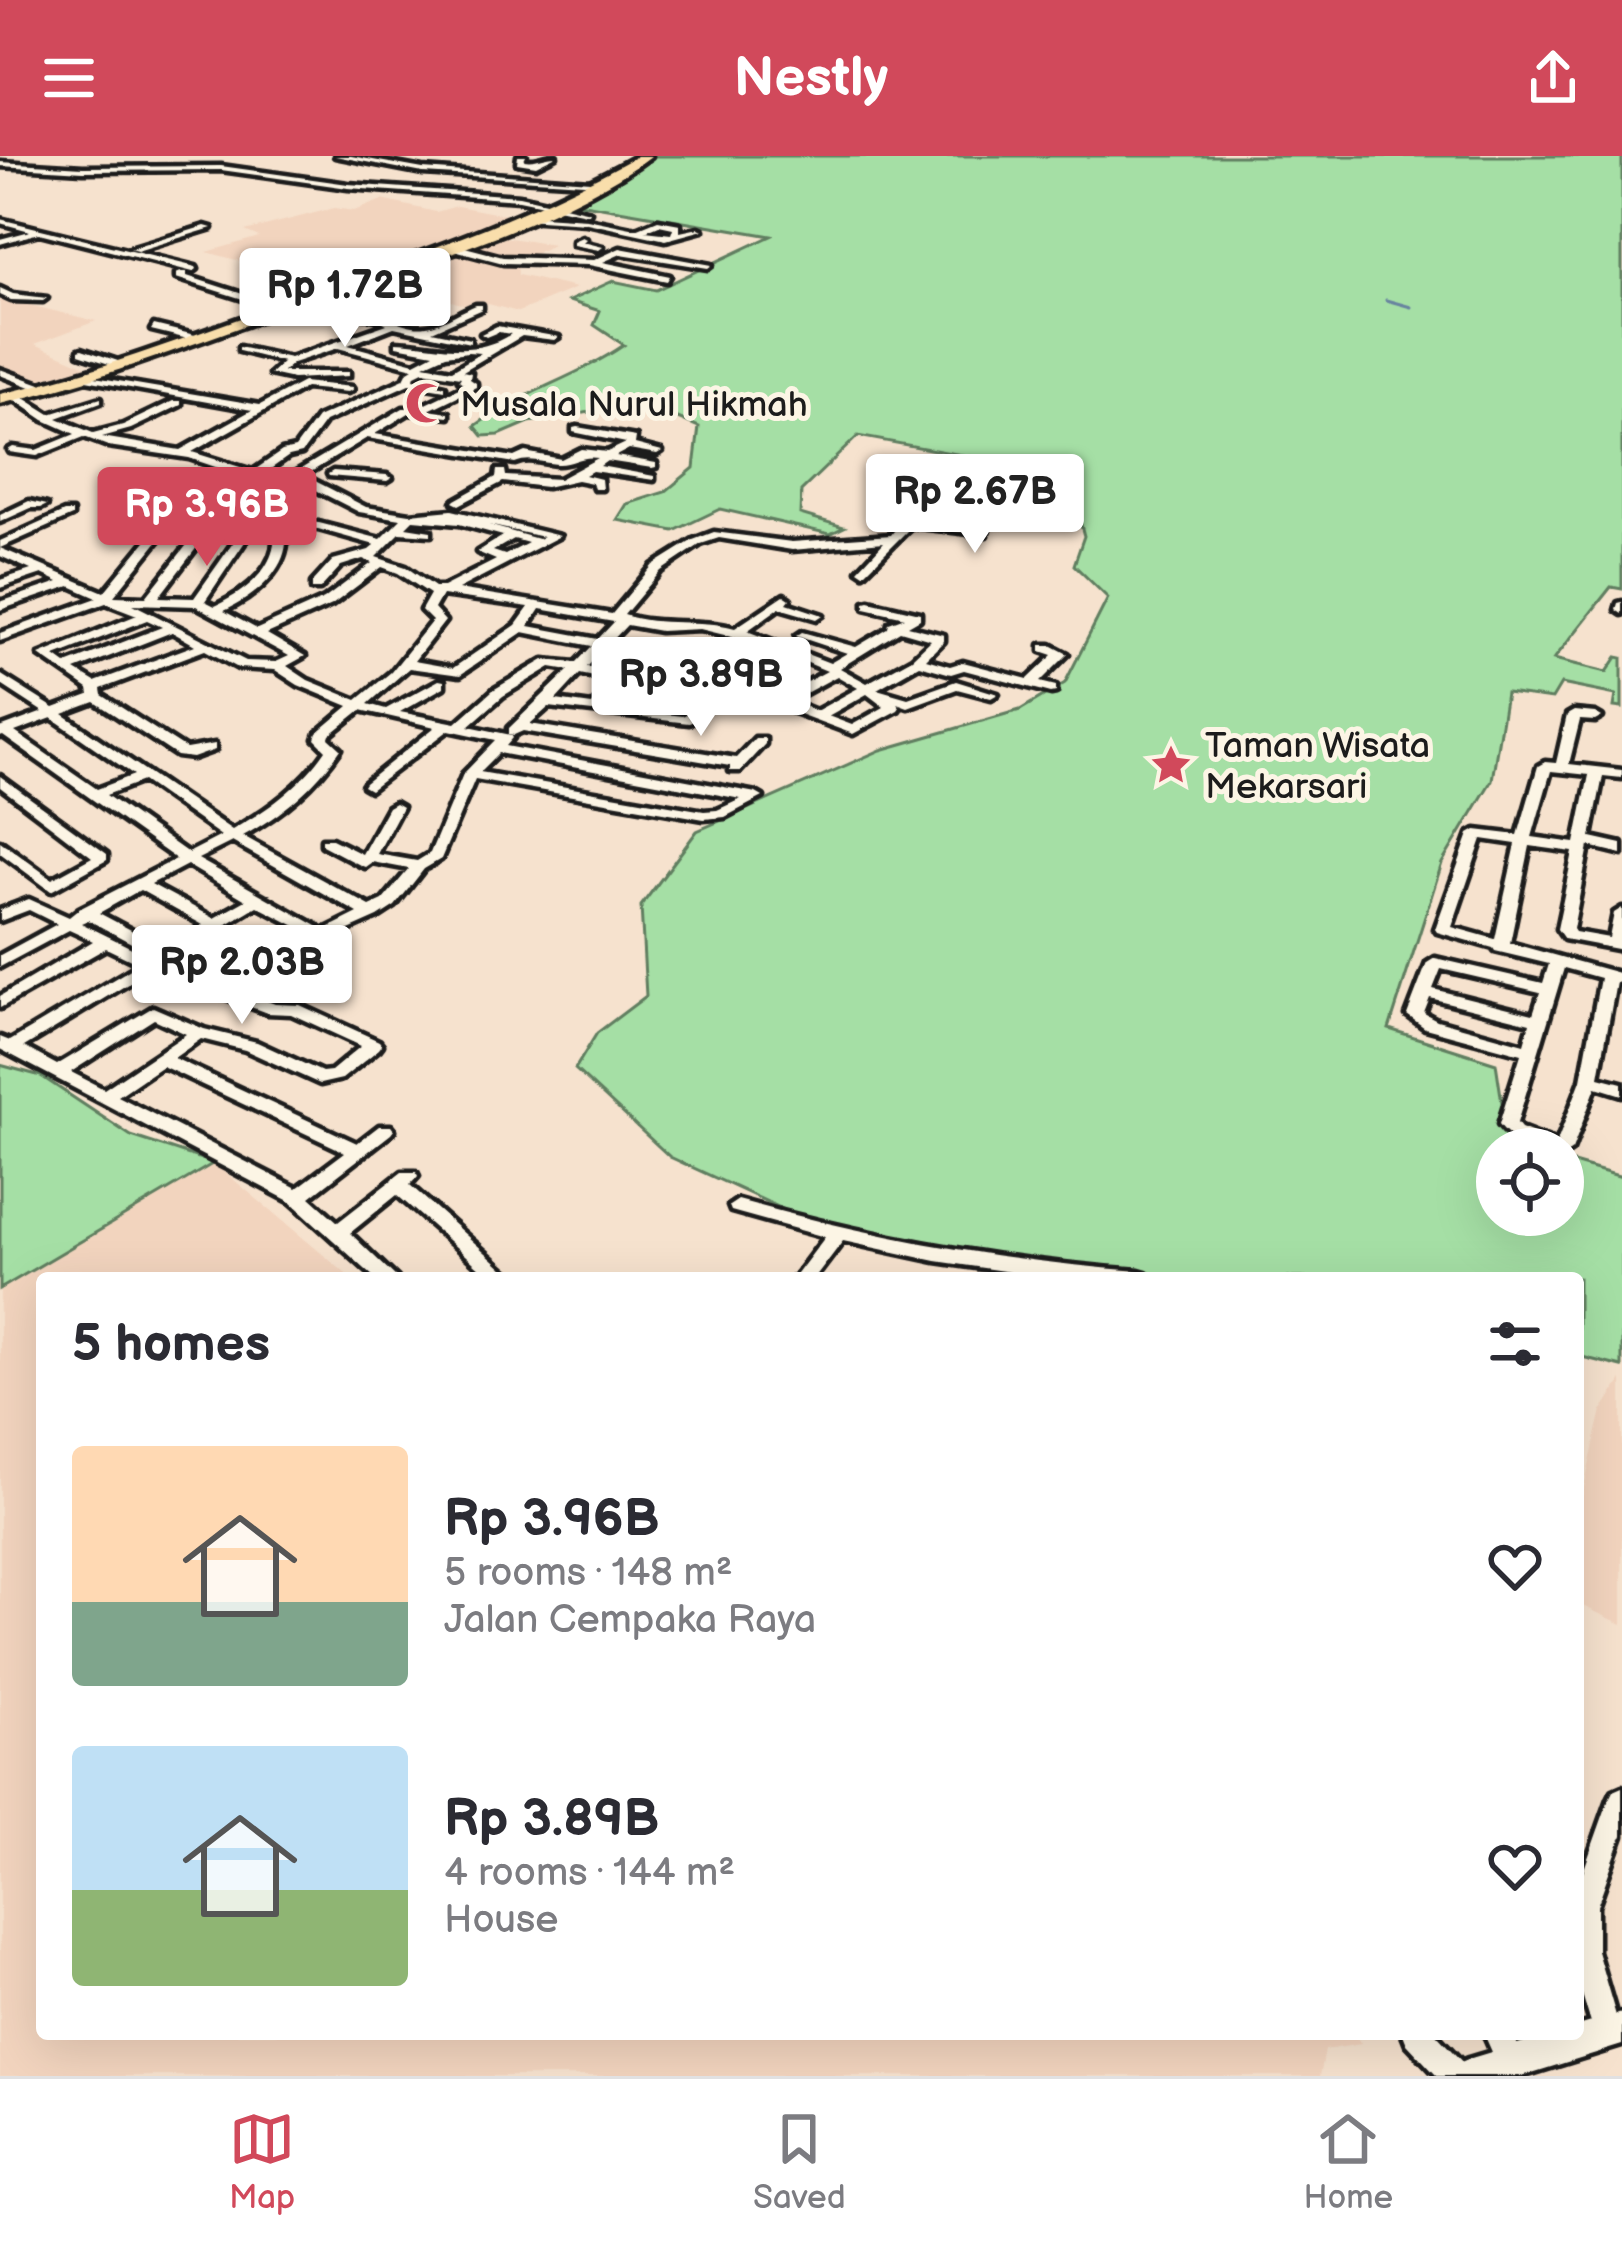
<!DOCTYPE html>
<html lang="en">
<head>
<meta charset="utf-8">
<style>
  :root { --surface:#fff; --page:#f2f2f3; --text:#2b2b33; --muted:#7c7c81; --line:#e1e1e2; --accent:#d1495b }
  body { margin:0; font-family:"Balsamiq Sans",sans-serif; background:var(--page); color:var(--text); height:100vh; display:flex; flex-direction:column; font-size:45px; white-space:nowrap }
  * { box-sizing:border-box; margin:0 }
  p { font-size:39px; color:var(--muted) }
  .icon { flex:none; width:66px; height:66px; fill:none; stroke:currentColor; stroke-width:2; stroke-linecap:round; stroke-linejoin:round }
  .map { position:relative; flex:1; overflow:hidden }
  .drawer { position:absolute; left:36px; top:1116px; width:1548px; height:768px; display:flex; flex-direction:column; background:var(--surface); border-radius:12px; box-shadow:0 12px 48px #0002 }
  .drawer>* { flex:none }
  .fabs { position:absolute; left:1476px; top:972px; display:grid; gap:24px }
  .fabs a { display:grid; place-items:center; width:108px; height:108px; border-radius:50%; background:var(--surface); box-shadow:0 12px 48px #0002; font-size:60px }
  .price { position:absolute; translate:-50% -102px; padding:0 27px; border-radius:12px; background:#fff; color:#222; font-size:39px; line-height:78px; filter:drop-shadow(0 3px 6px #0008) }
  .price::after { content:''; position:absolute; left:50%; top:72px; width:36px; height:27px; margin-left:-18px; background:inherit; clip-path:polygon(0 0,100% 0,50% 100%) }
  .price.selected { background:var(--accent); color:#fff }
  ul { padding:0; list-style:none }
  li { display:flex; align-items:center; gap:36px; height:300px; padding:0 36px }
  li span { display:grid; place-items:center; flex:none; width:336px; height:240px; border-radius:12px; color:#555 }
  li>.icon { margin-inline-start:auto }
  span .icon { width:144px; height:144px; fill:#fffc; stroke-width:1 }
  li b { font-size:51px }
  h2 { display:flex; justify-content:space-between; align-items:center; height:144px; padding:0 36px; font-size:51px }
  header { display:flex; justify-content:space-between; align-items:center; height:156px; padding:0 36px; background:var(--accent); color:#fff; font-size:54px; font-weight:600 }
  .tabs { display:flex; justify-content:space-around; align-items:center; height:168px; border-top:3px solid var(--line); background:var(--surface); font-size:33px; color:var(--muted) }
  .tabs a { display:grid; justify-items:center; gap:6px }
  .tabs .selected { color:var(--accent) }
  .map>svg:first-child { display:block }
</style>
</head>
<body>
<header><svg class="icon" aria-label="menu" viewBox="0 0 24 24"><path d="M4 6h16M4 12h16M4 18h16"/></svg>Nestly<svg class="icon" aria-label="share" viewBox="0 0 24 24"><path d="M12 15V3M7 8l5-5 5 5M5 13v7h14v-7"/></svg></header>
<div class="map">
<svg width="1622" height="1920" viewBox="0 0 1622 1920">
  <rect width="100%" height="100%" fill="#f6e2ce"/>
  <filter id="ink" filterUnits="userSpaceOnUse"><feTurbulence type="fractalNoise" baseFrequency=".00833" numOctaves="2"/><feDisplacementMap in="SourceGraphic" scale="24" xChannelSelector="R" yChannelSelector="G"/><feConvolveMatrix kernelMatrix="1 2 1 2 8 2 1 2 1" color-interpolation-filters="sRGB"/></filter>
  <g filter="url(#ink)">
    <!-- built -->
    <path fill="#f2d4be" d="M 382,44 L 436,56 L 457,50 L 516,61 L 480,77 L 553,89 L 517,105 L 518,119 L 576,132 L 518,156 L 477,145 L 465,149 L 419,136 L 409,139 L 390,134 L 409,123 L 374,115 L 311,136 L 284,126 L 294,120 L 207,96 L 259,81 L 245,75 L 334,52 L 354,55 Z
      M 0,142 L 96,165 L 35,188 L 93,213 L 46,228 L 0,211 Z
      M 214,1007 L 351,1122 L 42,1122 L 42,1878 L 1355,1878 L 1361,1888 L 1325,1894 L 1320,1920 L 0,1920 L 0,1133 Z
      M 1622,1224 L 1622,1468 L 1578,1448 L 1578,1357 L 1602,1254 Z"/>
    <!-- green -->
    <path fill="#a5dfa5" stroke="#607e60" stroke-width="3" d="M 649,0 L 1622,0 L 1622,433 L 1611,431 L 1554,503 L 1607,516 L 1617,501 L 1622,502 L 1622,552 L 1614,551 L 1616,539 L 1561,528 L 1552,543 L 1506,537 L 1492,624 L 1442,707 L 1389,873 L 1496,907 L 1506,973 L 1543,993 L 1497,993 L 1497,1059 L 1563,1059 L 1563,1004 L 1622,1021 L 1622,1211 L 1578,1200 L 1578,1122 L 1136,1122 L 984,1114 L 802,1062 L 670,1001 L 575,913 L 597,877 L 646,840 L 641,750 L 697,675 L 881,594 L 1020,554 L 1065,527 L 1108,442 L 1074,409 L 1084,380 L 1067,318 L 858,280 L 801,335 L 800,358 L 844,371 L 830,378 L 720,353 L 674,375 L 617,364 L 627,348 L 665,336 L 694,312 L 699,271 L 666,257 L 627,250 L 529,266 L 499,279 L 483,280 L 475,270 C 521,236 576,222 624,189 L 594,169 L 600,155 L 569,145 L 613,125 L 656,134 L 771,80 L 566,45 Z
      M 0,909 L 41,920 L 131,980 L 214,1007 L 0,1133 Z"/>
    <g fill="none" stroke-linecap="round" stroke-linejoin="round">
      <!-- stream -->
      <path stroke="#68849f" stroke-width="3" d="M 1386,144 L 1411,151"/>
      <!-- minor casing -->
      <g stroke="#1c1c1c" stroke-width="9">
        <path id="minor" d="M 335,0 L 351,0 L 423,13 L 604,26 L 600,28 L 423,17 Z
          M 518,0 L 526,0 L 524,4 C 536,6 544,0 556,0 L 536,10 L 517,7 Z
          M 0,6 L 83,11 L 221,10 L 348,28 L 519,40 L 590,56 L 586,58 L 519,44 L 348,32 L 221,14 L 83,15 L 0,10 Z
          M 527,59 L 587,63 L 636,73 L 658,64 L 680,68 L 680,76 L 699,72 L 703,74 L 666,84 L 587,67 L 524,63 ZM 659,69 L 673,72 L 671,78 L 645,75 Z
          M 0,63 L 196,111 L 197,113 L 193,116 L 39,77 L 0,88 L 0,83 L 30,75 L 0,67 Z
          M 205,70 L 212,72 L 137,95 L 130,93 Z
          M 582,81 L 586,83 L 583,86 L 603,91 L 599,94 L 573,89 L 573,85 Z
          M 457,89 L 503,101 L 594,104 L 620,92 L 712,109 L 708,112 L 621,98 L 603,106 L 670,120 L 667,125 L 589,109 L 503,107 L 454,94 Z
          M 181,116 L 187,116 L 187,120 L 286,152 L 278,154 L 176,122 L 176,118 Z
          M 0,132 L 13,138 L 47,142 L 43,145 L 11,144 L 0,139 Z
          M 428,138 L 431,143 L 387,161 C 428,181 437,166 476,149 L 482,149 L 482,153 L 432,175 L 470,183 L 470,187 L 394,171 L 348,189 L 415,207 L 434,197 L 396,190 L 396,186 C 439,188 471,203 511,178 L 498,176 L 486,181 L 481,178 L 497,170 L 559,181 L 554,184 L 522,180 L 463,215 L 471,217 L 470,223 L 476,227 L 476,231 L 429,254 L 449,257 L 449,261 L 409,257 L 375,278 L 514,301 L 525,296 L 561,303 L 581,293 L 607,296 L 626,287 L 573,276 L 573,272 L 577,271 L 636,281 L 635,288 L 662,295 L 657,298 L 629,293 L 616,300 L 656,307 L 656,311 L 652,312 L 607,305 L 600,310 L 654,320 L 654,324 L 592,315 L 585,319 L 601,323 L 602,333 L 594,333 L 592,327 L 577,324 L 546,331 L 503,326 L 459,349 L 453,346 L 455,344 L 496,321 L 497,314 L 505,314 L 506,320 L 559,323 L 598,302 C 581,299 572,309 557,308 C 540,307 531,301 515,307 L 367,282 L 301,322 L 315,325 L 366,351 L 410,358 L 452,354 L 560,380 L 458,433 L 612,458 L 653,409 L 693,384 L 714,376 L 792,386 L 891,379 L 902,364 L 907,363 L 930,339 L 870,327 L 870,323 L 935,333 L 965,305 L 970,308 L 969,310 L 918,364 L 978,373 L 986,347 L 992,344 L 998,347 L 986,379 L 912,370 L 864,418 L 858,414 L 884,386 L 792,394 L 719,382 L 701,388 L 661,415 L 624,459 C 660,471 698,462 735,472 L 784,439 L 790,443 L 787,447 L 823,459 L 817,463 L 779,452 L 747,475 L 830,507 L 847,497 L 796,480 L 802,476 L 856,491 L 888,472 L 889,467 L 905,461 L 865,452 L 865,446 L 869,445 L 920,457 L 920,463 L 908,470 L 944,479 L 944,485 L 926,503 L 950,510 L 963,506 L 1028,523 L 1053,499 L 1041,495 L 1041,489 L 1051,489 L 1068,498 L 1040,526 L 1056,530 L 1056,536 L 1051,537 L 964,514 L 951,518 L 919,509 L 877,533 L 908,542 L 956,525 L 998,538 L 991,542 L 957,533 L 908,551 L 897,547 L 900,551 L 898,554 L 853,578 L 775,549 L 775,543 L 827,515 L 772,492 L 718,536 L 701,562 L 689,567 L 549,551 L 530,568 L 736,602 L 755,582 L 765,582 L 765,588 L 740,615 L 730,615 L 730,610 L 523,575 L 514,579 L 509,578 L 509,572 L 569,514 L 551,511 L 503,540 L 469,570 L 511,579 L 513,582 L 506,590 L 756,637 L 763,641 L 725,661 L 704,663 L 475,623 L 441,703 L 424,713 L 395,750 L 378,761 L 324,785 L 257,750 L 163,807 L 275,848 L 300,849 L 379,885 L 382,889 L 379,893 L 342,923 L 320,928 L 245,894 L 201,883 L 174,902 L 357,987 L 379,970 L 391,970 L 394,974 L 391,978 L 310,1041 L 338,1066 L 402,1016 L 416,1016 L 418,1020 L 410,1029 L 514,1122 L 491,1122 L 397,1039 L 350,1077 L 397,1122 L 375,1122 L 291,1046 L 0,893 L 0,881 L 10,885 L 139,808 L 106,792 L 0,852 L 0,840 L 93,785 L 69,774 L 0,811 L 0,799 L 57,768 L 29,754 L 0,765 L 0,754 L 29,743 L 69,761 L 79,753 L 176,703 L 3,580 L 0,581 L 0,572 L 43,556 L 0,528 L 0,518 L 54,552 L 89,539 L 88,533 L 39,499 L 137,459 L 106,447 L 0,485 L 0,477 L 97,442 L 70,430 L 0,454 L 0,446 L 59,426 L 42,418 L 0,432 L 0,424 L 31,414 L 0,400 L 0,385 L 64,356 L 72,356 L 72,360 L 0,392 L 104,436 L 177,347 L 151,340 L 144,326 L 149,323 L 153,324 L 159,336 L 235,350 L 234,359 L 319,367 L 381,383 L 401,363 L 359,356 L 308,330 L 239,319 L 189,302 L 108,290 L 84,281 L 37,300 L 9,296 L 8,294 L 13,291 L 36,294 L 75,278 L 44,264 L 9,240 L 18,238 L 50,258 L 101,242 L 101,246 L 57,262 L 93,277 L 123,269 L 173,245 L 181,245 L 181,249 L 131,273 L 102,281 L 180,294 L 252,254 L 86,224 L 83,223 L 83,219 L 260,249 L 303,226 L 352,231 L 353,233 L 348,236 L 305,232 L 192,296 L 253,315 L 282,295 L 295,292 L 317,262 L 404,223 L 408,215 L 413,212 L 338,192 L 293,207 L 283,216 L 349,216 L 349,220 L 293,223 L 270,218 L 283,206 L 239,195 L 239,191 L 290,202 L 387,168 L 378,163 L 292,151 L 289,146 L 379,158 ZM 468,196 L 481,197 L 452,214 L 424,209 L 446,199 ZM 423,215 L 461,221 L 459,224 L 465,229 L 417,252 L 403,252 L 289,320 L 265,317 L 289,300 L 302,297 L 325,266 L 409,228 L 445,234 L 445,230 L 414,223 L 415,219 ZM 187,349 L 215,353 L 146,441 L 114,440 ZM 223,357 L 223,364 L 247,367 L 194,442 L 159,441 ZM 413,364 L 459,368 L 503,380 L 477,396 L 496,404 L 443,431 L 435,431 L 406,411 L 376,401 L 400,377 L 431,379 L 431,375 L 406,371 ZM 257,368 L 273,370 C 282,408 246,436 215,450 L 205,445 ZM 488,369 L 543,381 L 538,383 ZM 285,371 L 318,373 L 375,389 L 369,394 L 333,404 L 312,427 L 312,433 L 320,433 L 341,410 L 363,403 L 372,407 L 324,443 L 257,473 L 224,455 C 256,441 294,409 285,371 ZM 514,383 L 528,387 L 505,399 L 493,395 ZM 382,411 L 398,417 L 430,438 L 421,454 L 432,465 L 391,516 L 357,544 L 308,524 L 287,510 L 305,500 L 267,478 L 332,449 ZM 442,439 L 529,451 L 516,469 L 453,512 L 414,505 L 445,465 L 434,453 ZM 133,448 L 196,450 L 289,500 L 276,506 L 246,505 ZM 540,453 L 614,466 L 598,483 L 529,470 ZM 147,464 L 162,471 L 66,508 L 55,500 ZM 627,469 L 660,475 L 700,473 L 761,488 L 708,530 L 691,556 L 682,560 L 605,551 L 627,525 L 619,516 L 587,511 ZM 900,475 L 931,484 L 912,502 L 867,527 L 840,512 ZM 172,476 L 195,489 L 95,526 L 75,514 ZM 523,476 L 592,490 L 576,507 L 544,504 L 493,534 L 456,567 L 400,556 L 444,531 L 444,525 L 439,524 L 386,553 L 368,548 L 409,512 L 460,519 ZM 205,494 L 238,512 L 275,514 L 298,529 L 349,550 L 317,577 L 315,583 L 326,594 C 302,629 269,653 232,674 L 63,558 L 95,546 L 177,600 L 193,602 L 215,594 L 215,588 L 186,593 L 102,539 L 101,533 ZM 580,518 L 613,525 L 592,549 L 556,544 ZM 837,520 L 858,532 L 816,555 L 791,545 ZM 867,538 L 884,551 L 852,569 L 828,560 ZM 361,554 L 435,571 L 365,627 L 363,630 L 370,634 L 449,574 L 496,584 L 463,618 L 430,697 L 417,705 L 377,698 L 402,651 L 395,647 L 388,651 L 362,698 L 332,683 L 322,683 L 322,689 L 360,709 L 365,711 L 372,706 L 409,713 L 383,744 L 370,750 L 243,680 C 283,658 315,631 341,593 L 329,582 L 330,579 ZM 52,562 L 134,619 L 97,633 L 15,576 ZM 499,597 L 741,643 L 717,654 L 704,655 L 480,616 ZM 143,625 L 221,680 L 188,697 L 106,639 ZM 232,686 L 358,757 L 324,774 L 198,703 ZM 187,709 L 246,744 L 214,762 L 151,728 ZM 140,734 L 203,769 L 165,792 L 99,757 ZM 88,764 L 154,799 L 150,801 L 81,767 ZM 151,814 L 267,857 L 291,858 L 361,890 L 331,915 L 322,916 L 257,886 L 204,873 L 153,851 L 57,909 L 24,891 ZM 154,863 L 186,878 L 104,933 L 71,916 ZM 162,910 L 345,996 L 297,1032 L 118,940 Z
          M 154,169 L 199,180 L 201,182 L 196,185 L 151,174 Z
          M 82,193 L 124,207 L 126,209 L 121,212 L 79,198 L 79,194 Z
          M 0,213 L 49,231 L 50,233 L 41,235 L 0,219 Z
          M 333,315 L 387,319 L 392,322 L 387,325 L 329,320 L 328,318 Z
          M 29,345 L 47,349 L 41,352 L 31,352 L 0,366 L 0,359 Z
          M 1622,446 L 1622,458 L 1616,454 L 1618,447 Z
          M 1574,555 L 1595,557 L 1602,561 L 1595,565 L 1580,564 L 1569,608 L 1622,614 L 1622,622 L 1603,620 L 1591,681 L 1622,688 L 1622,698 L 1589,690 L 1573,773 L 1575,776 L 1609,782 L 1614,757 L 1622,752 L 1622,794 L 1564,783 L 1557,773 L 1573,696 L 1530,690 L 1510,787 L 1622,818 L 1622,828 L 1616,826 L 1599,921 L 1622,927 L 1622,939 L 1596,931 L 1572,994 L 1563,1000 L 1563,993 C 1538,993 1515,989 1499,968 L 1521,898 L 1425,872 L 1407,859 L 1427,807 L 1435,802 L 1543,827 L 1549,808 L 1495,795 L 1493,792 L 1437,776 L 1435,773 L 1469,678 L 1476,674 L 1518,679 L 1538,610 L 1545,606 L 1556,607 L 1567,559 ZM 1551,615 L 1589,619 L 1575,687 L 1532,681 ZM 1482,683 L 1516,688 L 1495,783 L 1452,771 ZM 1564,812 L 1600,822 L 1581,924 L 1557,986 L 1521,972 L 1517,967 ZM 1441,813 L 1540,836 L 1533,858 L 1433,833 ZM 1430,842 L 1530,867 L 1524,888 L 1437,864 L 1424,857 Z
          M 0,620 L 107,698 L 107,704 L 51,735 L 0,697 L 0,685 L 52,723 L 92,701 L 0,631 Z
          M 738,1044 C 870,1081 1002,1105 1139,1115 L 1146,1117 L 1149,1122 L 1037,1120 L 936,1105 L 843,1085 L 815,1122 L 794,1122 L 825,1081 L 731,1055 L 729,1050 Z
          M 1622,1631 L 1622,1680 L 1597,1750 L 1597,1795 L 1621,1877 L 1617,1887 L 1607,1891 L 1597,1887 L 1578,1825 L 1578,1730 L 1609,1643 L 1613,1635 Z
          M 1403,1878 L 1436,1878 L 1466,1910 L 1470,1920 L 1437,1920 L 1407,1888 Z
          M 1484,1878 L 1513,1878 L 1524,1904 L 1520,1914 L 1510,1918 L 1500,1914 Z"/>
      </g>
      <!-- tertiary casing -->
      <g stroke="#1c1c1c" stroke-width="9">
        <path id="tertiary" d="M 1622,1857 L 1622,1889 L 1522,1920 L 1451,1920 L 1456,1908 L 1468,1903 L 1551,1878 L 1578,1878 L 1578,1870 Z"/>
      </g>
      <!-- primary casing -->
      <g stroke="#1c1c1c" stroke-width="9">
        <path id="primary" d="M 637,0 L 651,0 C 565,65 408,112 305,148 C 204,183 105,223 0,248 L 0,238 C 93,217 182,183 271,151 C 396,106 521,65 637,0 Z"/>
      </g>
      <!-- minor -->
      <use href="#minor" fill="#fcf5e5" fill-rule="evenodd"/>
      <!-- tertiary -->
      <use href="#tertiary" fill="#fcf5e5" fill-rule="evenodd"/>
      <!-- primary -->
      <use href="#primary" fill="#f9deab" fill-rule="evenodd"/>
    </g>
  </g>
  <!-- icons -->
  <defs>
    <g id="mosque-bare" transform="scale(3.24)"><path d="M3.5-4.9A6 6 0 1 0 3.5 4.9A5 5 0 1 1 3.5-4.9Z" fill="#d1495b" stroke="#fcf5e5" stroke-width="2.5" paint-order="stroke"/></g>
    <g id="sight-bare" transform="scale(3.24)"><path d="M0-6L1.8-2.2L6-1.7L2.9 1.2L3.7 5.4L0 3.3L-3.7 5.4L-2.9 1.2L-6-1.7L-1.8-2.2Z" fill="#d1495b" stroke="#fcf5e5" stroke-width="2.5" paint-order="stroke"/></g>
  </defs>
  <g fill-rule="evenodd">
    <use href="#mosque-bare" x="426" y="247"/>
    <use href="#sight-bare" x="1171" y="609"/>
  </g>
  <g text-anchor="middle" stroke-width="10" stroke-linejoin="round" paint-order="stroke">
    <!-- far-poi labels -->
    <g font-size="36" fill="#1c1c1c" stroke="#fcf5e5" text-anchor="start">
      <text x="460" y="260">Musala Nurul Hikmah</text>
      <text x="1205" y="601">Taman Wisata<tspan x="1205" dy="41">Mekarsari</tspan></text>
    </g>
  </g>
</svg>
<div class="fabs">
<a><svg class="icon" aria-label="locate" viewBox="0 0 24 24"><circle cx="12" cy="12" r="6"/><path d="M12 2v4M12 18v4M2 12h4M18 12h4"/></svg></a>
</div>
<b class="price" style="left:345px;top:194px">Rp 1.72B</b>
<b class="price" style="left:975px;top:400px">Rp 2.67B</b>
<b class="price selected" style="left:207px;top:413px">Rp 3.96B</b>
<b class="price" style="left:701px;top:583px">Rp 3.89B</b>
<b class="price" style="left:242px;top:871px">Rp 2.03B</b>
<section class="drawer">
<h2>5 homes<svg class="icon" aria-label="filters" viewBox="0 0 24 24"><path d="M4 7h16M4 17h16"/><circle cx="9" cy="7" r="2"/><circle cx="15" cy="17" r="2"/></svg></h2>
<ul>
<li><span style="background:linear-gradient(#ffd9b3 65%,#7fa58c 0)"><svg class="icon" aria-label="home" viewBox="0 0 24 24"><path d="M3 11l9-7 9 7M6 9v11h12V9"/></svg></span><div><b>Rp 3.96B</b><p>5 rooms · 148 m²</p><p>Jalan Cempaka Raya</p></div><svg class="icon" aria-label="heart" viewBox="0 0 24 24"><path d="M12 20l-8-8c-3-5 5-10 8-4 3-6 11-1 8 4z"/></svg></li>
<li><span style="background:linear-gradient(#bfe0f5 60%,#8fb573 0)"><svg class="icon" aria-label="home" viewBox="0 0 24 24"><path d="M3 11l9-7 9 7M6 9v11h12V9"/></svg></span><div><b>Rp 3.89B</b><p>4 rooms · 144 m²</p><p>House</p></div><svg class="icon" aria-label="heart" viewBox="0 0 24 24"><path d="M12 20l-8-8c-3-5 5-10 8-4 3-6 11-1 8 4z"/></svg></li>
</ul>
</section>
</div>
<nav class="tabs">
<a class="selected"><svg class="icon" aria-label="map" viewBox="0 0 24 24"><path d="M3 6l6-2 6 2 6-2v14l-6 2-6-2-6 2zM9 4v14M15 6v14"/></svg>Map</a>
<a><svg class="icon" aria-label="saved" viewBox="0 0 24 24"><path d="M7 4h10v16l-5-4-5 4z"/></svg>Saved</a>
<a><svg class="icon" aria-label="home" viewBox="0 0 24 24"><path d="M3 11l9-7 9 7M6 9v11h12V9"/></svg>Home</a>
</nav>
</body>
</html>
